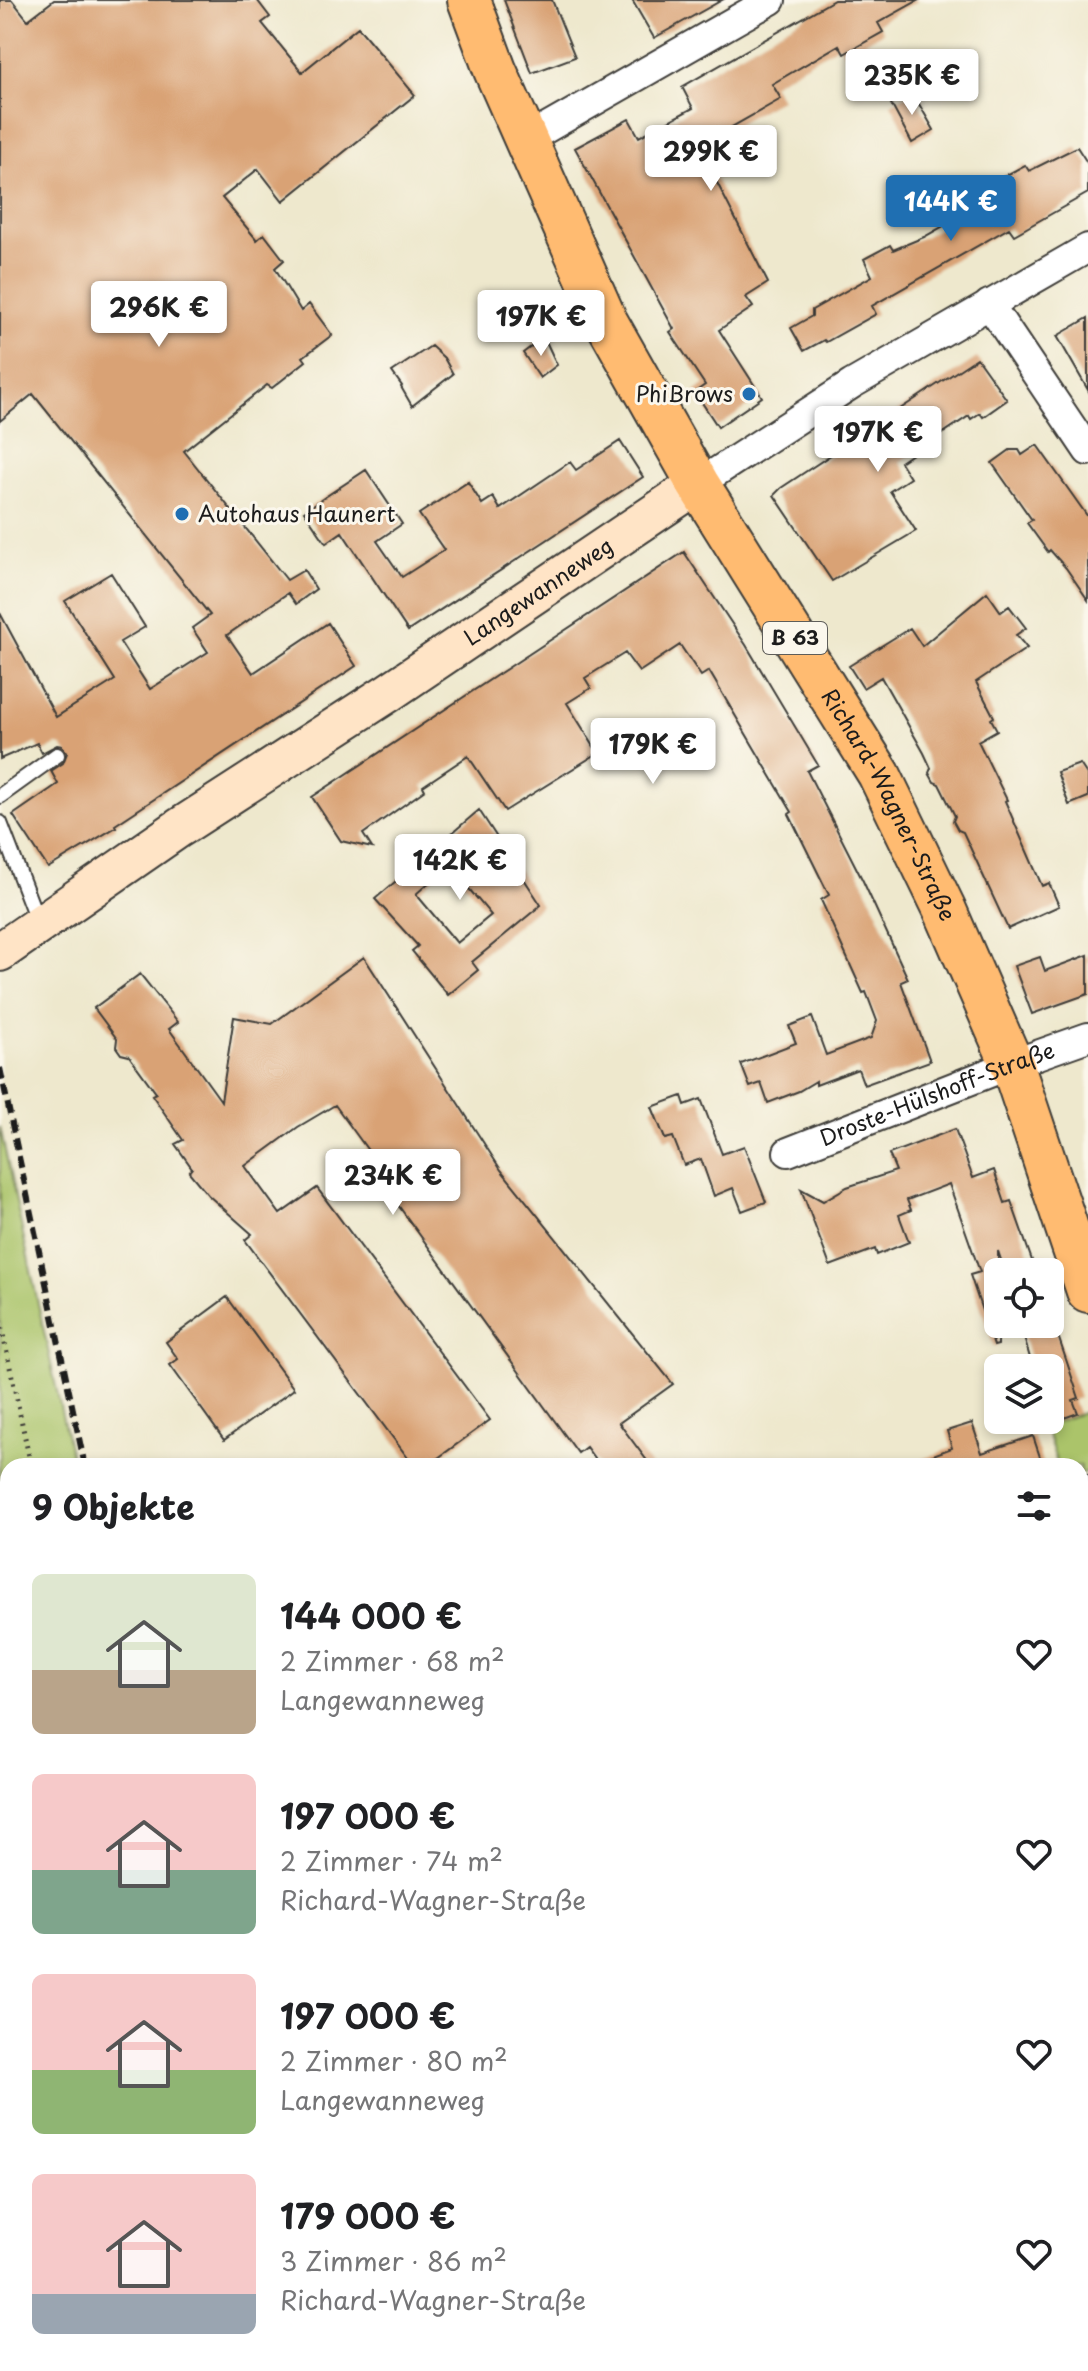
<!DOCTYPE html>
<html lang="de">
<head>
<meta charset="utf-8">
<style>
  :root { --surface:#fff; --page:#f2f2f2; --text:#202124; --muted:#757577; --accent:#1f6fb2 }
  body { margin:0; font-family:"Playpen Sans",sans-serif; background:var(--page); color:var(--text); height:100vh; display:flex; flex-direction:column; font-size:30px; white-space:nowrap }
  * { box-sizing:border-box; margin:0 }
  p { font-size:26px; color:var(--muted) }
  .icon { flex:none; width:44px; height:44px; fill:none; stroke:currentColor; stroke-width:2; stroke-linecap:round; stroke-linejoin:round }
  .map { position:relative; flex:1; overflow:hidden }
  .panel { position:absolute; left:0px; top:1458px; width:1088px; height:914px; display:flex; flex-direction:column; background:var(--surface); border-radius:24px 24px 0 0; box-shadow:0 4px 12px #0003 }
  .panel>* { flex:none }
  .tools { position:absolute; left:984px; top:1258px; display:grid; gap:16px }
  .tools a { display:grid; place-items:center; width:80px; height:80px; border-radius:12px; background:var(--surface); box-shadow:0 4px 12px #0003; font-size:40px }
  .price { position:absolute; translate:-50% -68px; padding:0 18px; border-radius:8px; background:#fff; color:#222; font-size:26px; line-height:52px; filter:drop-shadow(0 2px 4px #0008) }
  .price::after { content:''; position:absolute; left:50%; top:48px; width:24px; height:18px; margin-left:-12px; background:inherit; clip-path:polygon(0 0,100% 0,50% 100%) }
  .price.on { background:var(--accent); color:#fff }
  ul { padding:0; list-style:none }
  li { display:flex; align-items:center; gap:24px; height:200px; padding:0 32px }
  li span { display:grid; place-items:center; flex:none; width:224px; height:160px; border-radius:12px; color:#555 }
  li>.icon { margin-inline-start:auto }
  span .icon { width:96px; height:96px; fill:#fffc; stroke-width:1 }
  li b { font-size:34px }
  h2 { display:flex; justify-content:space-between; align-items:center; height:96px; padding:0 32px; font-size:34px }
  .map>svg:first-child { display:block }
</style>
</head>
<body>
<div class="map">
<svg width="1088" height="2371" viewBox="0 0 1088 2371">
  <rect width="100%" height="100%" fill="#fbf7ec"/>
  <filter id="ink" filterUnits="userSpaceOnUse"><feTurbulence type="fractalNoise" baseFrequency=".0125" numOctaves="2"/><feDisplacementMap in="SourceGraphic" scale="16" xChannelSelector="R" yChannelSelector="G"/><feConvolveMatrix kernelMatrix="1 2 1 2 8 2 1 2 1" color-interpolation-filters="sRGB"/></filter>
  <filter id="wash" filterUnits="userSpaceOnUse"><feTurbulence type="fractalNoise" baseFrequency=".006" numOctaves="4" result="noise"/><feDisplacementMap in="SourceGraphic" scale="32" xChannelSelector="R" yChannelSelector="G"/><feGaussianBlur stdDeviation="1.8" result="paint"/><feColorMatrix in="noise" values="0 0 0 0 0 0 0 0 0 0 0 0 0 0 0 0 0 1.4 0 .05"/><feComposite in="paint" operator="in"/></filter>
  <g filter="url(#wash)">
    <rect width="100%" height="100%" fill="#eee8cd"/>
    <!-- green -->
    <path fill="#abc46a" stroke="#647043" stroke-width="2" d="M 0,1127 L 73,1466 L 8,1466 L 8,1547 L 0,1511 Z
      M 1085,1412 L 1088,1422 L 1088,1471 L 1080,1474 L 1080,1466 L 1058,1466 L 1045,1426 Z
      M 187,2364 L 263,2364 L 265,2371 L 189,2371 Z"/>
    <g id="blocks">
      <!-- building -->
      <path fill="#d9a274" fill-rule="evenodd" d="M 0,0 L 12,0 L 28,20 L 54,0 L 257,0 L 270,17 L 262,23 L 302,72 L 358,27 L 415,95 L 283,201 L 258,169 L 222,198 L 257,240 L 264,234 L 284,260 L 275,268 L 301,311 L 309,304 L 332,335 L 303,357 L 306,361 L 272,388 L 267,385 L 184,451 L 287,580 L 304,570 L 316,589 L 296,604 L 288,593 L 227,635 L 253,673 L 328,623 L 356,666 L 115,825 L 116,827 L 48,868 L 13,815 L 58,784 L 51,771 L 63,763 L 67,753 L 62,746 L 57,745 L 42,753 L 37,743 L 0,759 L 0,613 L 56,717 L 115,680 L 65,601 L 111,573 L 145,627 L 120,642 L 150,689 L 208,652 L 192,628 L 210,615 L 33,394 L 0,421 Z
        M 504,0 L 552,0 L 575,57 L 532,73 Z
        M 632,0 L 722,0 L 654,38 Z
        M 834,0 L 919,0 L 878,23 L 883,32 L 844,54 L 839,45 L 772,84 L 781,99 L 709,140 L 715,152 L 704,157 L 768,283 L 746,297 L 753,307 L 719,330 L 762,397 L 718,427 L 695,392 L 705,385 L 670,332 L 674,329 L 575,148 L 629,119 L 639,137 L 693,108 L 682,87 Z
        M 912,92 L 934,130 L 912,143 L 891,104 Z
        M 1077,147 L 1088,164 L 1088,193 L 1014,235 L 1009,228 L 872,306 L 876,314 L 826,342 L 824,340 L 804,351 L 791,328 L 812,316 L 812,310 L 872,276 L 864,259 L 890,245 L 893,250 L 924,237 L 1005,191 L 999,179 L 1025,165 L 1029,171 Z
        M 1088,318 L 1088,390 L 1057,336 Z
        M 544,337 L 557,365 L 540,378 L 523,353 Z
        M 431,346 L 444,358 L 453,374 L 412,406 L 401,387 L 402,386 L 392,372 Z
        M 977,358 L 1007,400 L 983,417 L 980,413 L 971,419 L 969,416 L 900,462 L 910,478 L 890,491 L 916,531 L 832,581 L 774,495 L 781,488 Z
        M 620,441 L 643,477 L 408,631 L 342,532 L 326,543 L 304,511 L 366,470 L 402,524 L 377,541 L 402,577 L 444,550 L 419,514 L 468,482 L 482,504 L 493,497 L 500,509 L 570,462 L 576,470 Z
        M 1037,445 L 1088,517 L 1088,600 L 1066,568 L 1050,550 L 1048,552 L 1027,523 L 1032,520 L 992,463 L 1010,450 L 1019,450 L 1022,455 Z
        M 684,552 L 746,645 L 818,765 L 807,771 L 863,881 L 908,979 L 901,982 L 930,1061 L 864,1085 L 858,1069 L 816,1085 L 816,1081 L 799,1091 L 768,1103 L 761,1083 L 750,1087 L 741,1064 L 796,1043 L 789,1026 L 812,1017 L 826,1055 L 871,1038 L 877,1021 L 866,992 L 863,993 L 821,900 L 829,895 L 789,814 L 792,812 L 709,671 L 701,676 L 680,645 L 639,672 L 625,653 L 585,678 L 591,688 L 567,703 L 598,753 L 505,811 L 468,756 L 423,786 L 425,790 L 363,834 L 372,848 L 341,841 L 312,797 Z
        M 987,592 L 1001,612 L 1009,606 L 1026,628 L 1016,635 L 1027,648 L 976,682 L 994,717 L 991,719 L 997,730 L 978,741 L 1007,800 L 1005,801 L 1042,886 L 1049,883 L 1059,906 L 1008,929 L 963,832 L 958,830 L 953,821 L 955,816 L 939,784 L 934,782 L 929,773 L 931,768 L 924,753 L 881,677 L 863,688 L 849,666 L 910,628 L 922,646 Z
        M 1080,764 L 1088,776 L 1088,797 L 1069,805 L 1057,772 Z
        M 479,810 L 541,905 L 472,962 L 478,970 L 448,995 L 412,951 L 418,946 L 375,899 ZM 449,865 L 491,915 L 457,943 L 416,894 Z
        M 1088,955 L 1088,994 L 1032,1014 L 1014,966 L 1040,957 L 1045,971 Z
        M 364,957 L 501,1170 L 673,1384 L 619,1423 L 651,1466 L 600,1466 L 586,1447 L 578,1453 L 390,1194 L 396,1189 L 335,1105 L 298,1127 L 245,1166 L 280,1214 L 317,1188 L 490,1420 L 427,1466 L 414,1466 L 245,1240 L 252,1234 L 208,1195 L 189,1172 L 192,1168 L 175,1144 L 183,1140 L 152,1095 L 156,1093 L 129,1056 L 121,1054 L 116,1047 L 117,1039 L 94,1008 L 140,974 L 178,1022 L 169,1029 L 221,1101 L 234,1017 L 272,1024 Z
        M 682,1096 L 685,1105 L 701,1099 L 722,1154 L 744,1146 L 766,1202 L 742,1211 L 733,1188 L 714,1196 L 701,1159 L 684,1165 L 673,1137 L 665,1139 L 652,1107 Z
        M 955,1129 L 973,1178 L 994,1170 L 1005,1203 L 1011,1201 L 1036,1272 L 1005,1272 L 998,1251 L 998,1345 L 994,1346 L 970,1275 L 980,1272 L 949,1184 L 907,1200 L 911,1210 L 899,1215 L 909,1242 L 877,1255 L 875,1249 L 830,1266 L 801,1189 L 823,1201 L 847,1187 L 896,1171 L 889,1154 Z
        M 227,1297 L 294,1389 L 224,1440 L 170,1365 L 178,1359 L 166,1342 Z
        M 1050,1321 L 1053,1321 L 1079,1398 L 1073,1400 L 1078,1413 L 1050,1423 L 1050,1368 L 1033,1368 L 1020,1324 L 1050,1324 Z
        M 972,1423 L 982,1453 L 1033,1436 L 1043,1466 L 912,1466 L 912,1463 L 952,1448 L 947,1431 Z"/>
    </g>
  </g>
  <g filter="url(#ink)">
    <use href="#blocks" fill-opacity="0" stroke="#3c3b37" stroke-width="2"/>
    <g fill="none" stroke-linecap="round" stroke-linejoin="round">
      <!-- lane casing -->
      <g stroke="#3c3b37" stroke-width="18">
        <path id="lane" d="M 0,796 L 57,755
          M 0,823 L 39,925"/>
      </g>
      <!-- street casing -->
      <g stroke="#3c3b37" stroke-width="32">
        <g id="street">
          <path d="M 526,140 L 771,0"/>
          <path d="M 989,304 L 1088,451"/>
          <path d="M 698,484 L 852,384 L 1088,248"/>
          <path id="s1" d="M 788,1152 L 1012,1064 L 1088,1037"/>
          <path d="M 1080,1492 L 1088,1489"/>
          <path d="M 0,1641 L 8,1639"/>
          <path d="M 1080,2272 L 1088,2265"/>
          <path d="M 975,2371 L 982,2364"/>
        </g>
      </g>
      <!-- secondary casing -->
      <g stroke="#3c3b37" stroke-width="42">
        <g id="secondary">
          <path id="s2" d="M 0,952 L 179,828 L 388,693 L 698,484"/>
        </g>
      </g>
      <!-- primary casing -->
      <g stroke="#3c3b37" stroke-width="46">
        <g id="primary">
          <path id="s3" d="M 469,0 L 495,70 L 606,321 L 698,484 L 879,774 L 944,908 L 1012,1064 L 1088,1291"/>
        </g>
      </g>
      <!-- path -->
      <path stroke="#3c3b37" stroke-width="5" stroke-dasharray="2 6" stroke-linecap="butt" d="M 0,1320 L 31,1466
        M 223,2364 L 225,2371
        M 74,2371 L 82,2364"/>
      <!-- lane -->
      <use href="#lane" stroke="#fff" stroke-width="14"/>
      <!-- street -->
      <use href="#street" stroke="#fff" stroke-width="28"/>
      <!-- secondary -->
      <use href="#secondary" stroke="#ffe4c6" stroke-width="38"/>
      <!-- primary -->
      <use href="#primary" stroke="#ffbb71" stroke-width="42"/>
      <!-- rail -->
      <path stroke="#1c1c1c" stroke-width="6" stroke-dasharray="12 6" stroke-linecap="butt" d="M 0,1068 L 85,1466
        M 277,2364 L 279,2371"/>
    </g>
  </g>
  <!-- markers -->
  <g fill="#1f6fb2" stroke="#fbf7ec" stroke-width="3">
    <circle cx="749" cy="394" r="8"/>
    <circle cx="182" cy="514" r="8"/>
  </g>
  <g text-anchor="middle" stroke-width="6" stroke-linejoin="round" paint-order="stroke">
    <!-- shield labels -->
    <rect fill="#fbf7ec" stroke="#5f5e5a" stroke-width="2" x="763" y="622" width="64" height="32" rx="6"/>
    <g font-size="20" font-weight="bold" fill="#1c1c1c">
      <text x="795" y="645">B 63</text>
    </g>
    <!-- poi labels -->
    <g font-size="22" fill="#1c1c1c" stroke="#fbf7ec" text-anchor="end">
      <text x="733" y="402">PhiBrows</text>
      <text x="198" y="522" text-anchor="start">Autohaus Haunert</text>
    </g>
    <!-- street labels -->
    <g font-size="22" fill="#1c1c1c" stroke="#fbf7ec">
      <text dy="8" stroke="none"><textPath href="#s2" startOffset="648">Langewanneweg</textPath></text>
      <text dy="8" stroke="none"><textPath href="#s3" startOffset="910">Richard-Wagner-Straße</textPath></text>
      <text dy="8" stroke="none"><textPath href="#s1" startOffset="160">Droste-Hülshoff-Straße</textPath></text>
    </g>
  </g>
</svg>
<div class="tools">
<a><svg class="icon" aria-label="locate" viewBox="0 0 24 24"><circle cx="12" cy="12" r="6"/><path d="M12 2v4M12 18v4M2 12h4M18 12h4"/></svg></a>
<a><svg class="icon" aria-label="layers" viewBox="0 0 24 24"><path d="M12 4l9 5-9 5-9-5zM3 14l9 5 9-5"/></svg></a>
</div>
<b class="price" style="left:912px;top:117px">235K €</b>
<b class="price" style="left:711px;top:193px">299K €</b>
<b class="price on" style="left:951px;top:243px">144K €</b>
<b class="price" style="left:159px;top:349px">296K €</b>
<b class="price" style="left:541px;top:358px">197K €</b>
<b class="price" style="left:878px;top:474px">197K €</b>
<b class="price" style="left:653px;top:786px">179K €</b>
<b class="price" style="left:460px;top:902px">142K €</b>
<b class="price" style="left:393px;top:1217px">234K €</b>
<section class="panel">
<h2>9 Objekte<svg class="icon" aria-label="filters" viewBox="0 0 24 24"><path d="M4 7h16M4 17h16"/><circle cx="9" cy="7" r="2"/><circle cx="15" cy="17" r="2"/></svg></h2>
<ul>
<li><span style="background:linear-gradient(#dfe7d0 60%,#b9a48a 0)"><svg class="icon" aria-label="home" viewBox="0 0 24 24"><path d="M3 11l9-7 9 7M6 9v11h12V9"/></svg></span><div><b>144 000 €</b><p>2 Zimmer · 68 m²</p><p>Langewanneweg</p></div><svg class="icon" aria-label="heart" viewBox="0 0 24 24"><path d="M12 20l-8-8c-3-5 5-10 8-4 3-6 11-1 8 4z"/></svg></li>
<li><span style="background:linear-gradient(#f6c9c9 60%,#7fa58c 0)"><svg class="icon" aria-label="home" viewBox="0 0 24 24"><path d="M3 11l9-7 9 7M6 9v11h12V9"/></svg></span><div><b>197 000 €</b><p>2 Zimmer · 74 m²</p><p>Richard-Wagner-Straße</p></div><svg class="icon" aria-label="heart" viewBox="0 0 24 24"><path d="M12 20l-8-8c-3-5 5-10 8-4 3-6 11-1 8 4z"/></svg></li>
<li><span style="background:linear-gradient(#f6c9c9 60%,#8fb573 0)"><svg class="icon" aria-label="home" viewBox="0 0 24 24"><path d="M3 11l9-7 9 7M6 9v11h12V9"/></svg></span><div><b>197 000 €</b><p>2 Zimmer · 80 m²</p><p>Langewanneweg</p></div><svg class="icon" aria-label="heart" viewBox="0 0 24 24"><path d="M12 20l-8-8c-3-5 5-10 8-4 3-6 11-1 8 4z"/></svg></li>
<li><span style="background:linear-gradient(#f6c9c9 75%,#9aa5b1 0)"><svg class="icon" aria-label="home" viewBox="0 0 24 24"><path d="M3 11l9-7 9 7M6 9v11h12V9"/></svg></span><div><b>179 000 €</b><p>3 Zimmer · 86 m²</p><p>Richard-Wagner-Straße</p></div><svg class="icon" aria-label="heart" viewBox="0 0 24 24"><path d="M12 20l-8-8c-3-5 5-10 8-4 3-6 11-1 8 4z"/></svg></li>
</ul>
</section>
</div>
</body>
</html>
